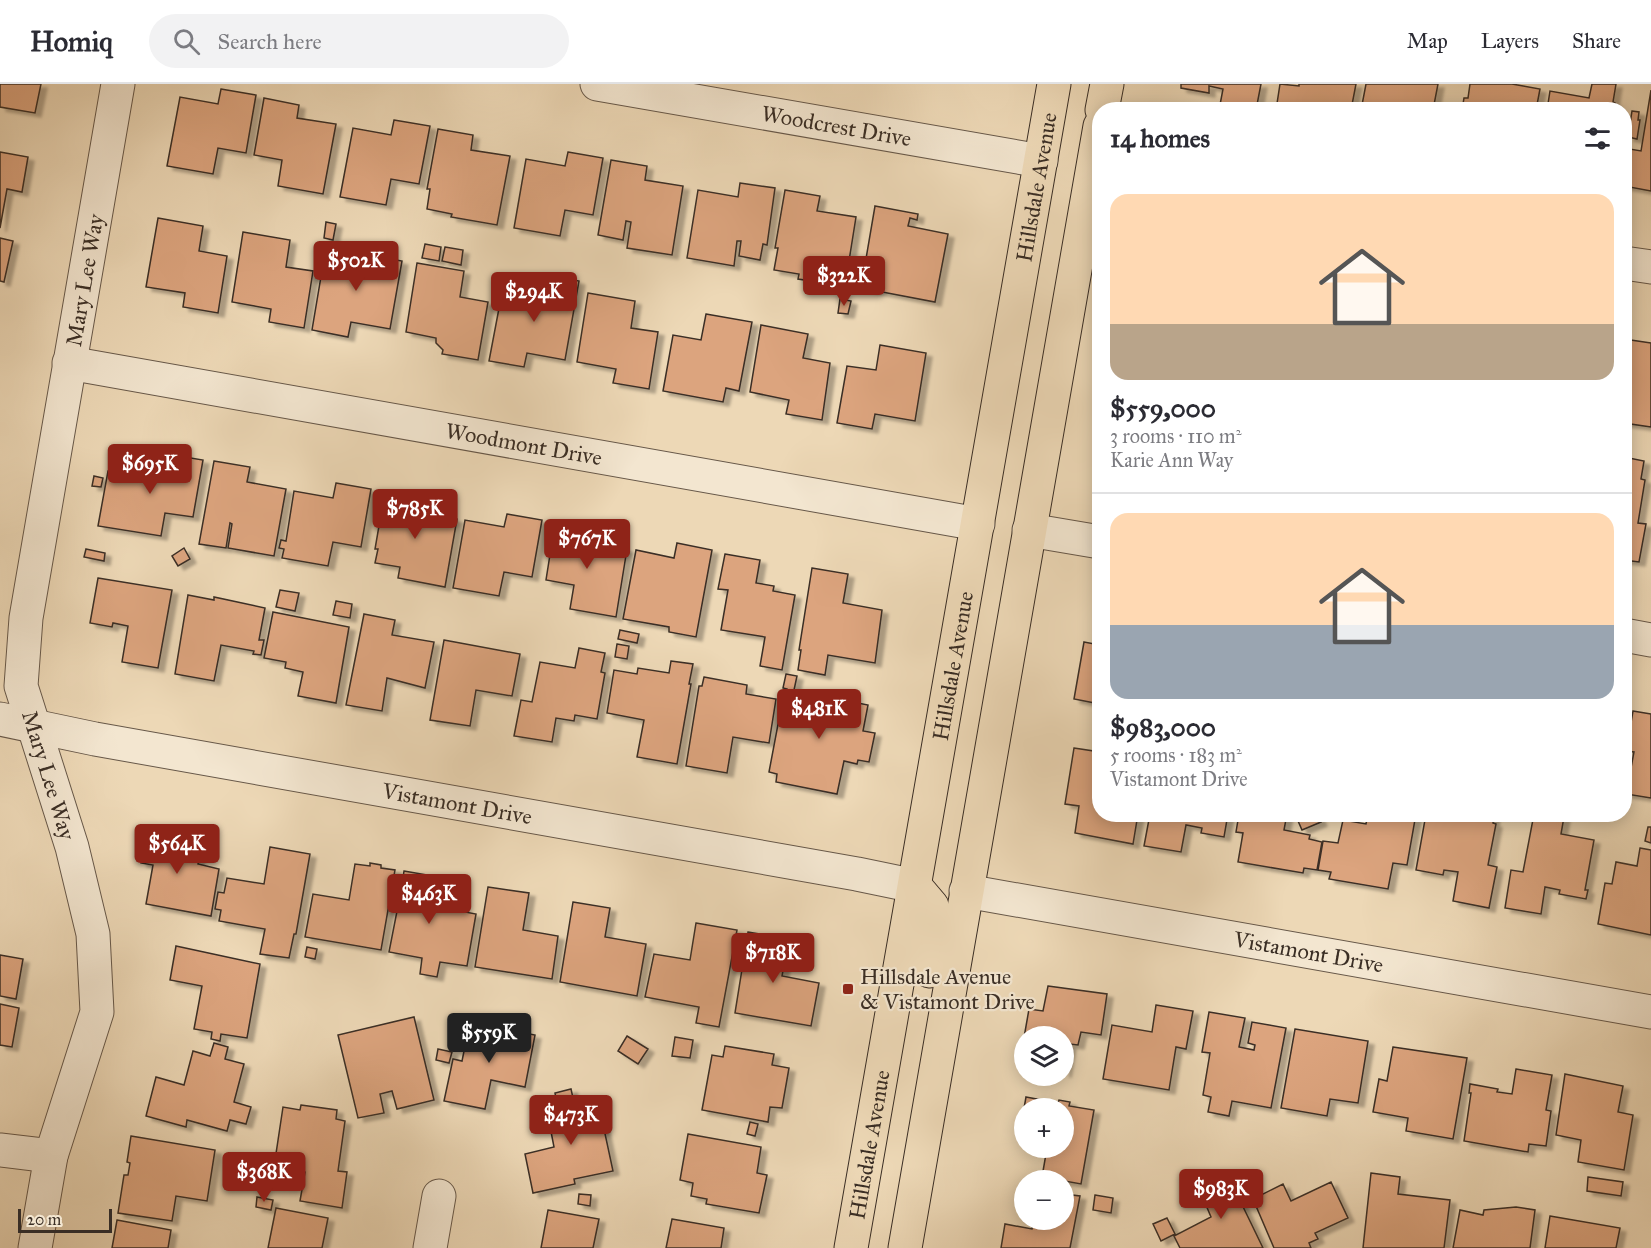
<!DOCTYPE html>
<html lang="en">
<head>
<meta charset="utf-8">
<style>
  :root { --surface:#fff; --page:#f2f2f3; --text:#2b2b33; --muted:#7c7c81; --line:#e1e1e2; --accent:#8f2418 }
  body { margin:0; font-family:"IM FELL Great Primer",serif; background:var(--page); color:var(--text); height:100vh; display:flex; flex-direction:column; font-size:22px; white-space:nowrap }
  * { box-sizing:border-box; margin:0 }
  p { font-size:20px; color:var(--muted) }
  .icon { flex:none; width:33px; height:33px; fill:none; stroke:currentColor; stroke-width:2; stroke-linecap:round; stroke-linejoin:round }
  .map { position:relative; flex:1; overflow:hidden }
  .details { position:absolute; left:1092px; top:18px; width:540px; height:720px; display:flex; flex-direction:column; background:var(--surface); border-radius:24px; box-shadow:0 3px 15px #0003 }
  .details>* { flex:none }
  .tools { position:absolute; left:1014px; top:942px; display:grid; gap:12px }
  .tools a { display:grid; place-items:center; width:60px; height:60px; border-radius:50%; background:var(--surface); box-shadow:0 3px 15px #0003; font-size:30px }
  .scale { position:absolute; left:18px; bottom:15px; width:94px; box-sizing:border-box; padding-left:6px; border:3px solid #3a2e25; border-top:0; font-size:16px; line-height:21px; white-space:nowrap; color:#3a2e25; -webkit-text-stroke:4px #f3e6d0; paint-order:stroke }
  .price { position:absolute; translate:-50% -51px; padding:0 14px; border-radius:6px; background:var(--accent); color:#fff; font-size:20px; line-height:39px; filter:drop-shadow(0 2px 3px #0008) }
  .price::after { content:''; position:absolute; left:50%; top:36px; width:18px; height:14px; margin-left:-9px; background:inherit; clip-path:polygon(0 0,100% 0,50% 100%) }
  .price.current { background:#222; color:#fff }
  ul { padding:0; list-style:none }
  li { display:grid; align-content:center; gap:12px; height:318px; padding:0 18px }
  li+li { border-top:2px solid var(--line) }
  li span { display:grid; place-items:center; height:186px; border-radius:18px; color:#555 }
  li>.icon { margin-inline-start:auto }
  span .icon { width:108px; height:108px; fill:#fffc; stroke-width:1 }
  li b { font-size:26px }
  h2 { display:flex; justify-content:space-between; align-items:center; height:72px; padding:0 18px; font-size:26px }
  header { display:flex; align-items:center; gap:36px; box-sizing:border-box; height:84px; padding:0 30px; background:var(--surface); border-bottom:2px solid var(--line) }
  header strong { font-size:28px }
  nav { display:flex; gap:33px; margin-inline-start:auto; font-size:21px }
  .search { width:420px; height:54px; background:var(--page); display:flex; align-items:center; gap:15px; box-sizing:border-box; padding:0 21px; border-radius:33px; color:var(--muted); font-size:22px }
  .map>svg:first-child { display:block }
</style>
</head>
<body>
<header>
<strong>Homiq</strong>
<div class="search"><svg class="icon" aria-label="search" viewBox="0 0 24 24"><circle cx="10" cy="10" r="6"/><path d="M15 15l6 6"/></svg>Search here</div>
<nav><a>Map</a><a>Layers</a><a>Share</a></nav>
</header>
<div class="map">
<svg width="1651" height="1164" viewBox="0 0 1651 1164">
  <defs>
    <filter id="shadow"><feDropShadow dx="6" dy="4" stdDeviation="1.5" flood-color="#0004"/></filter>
  </defs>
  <rect width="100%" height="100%" fill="#edd8b6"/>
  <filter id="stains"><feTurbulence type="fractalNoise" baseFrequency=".00333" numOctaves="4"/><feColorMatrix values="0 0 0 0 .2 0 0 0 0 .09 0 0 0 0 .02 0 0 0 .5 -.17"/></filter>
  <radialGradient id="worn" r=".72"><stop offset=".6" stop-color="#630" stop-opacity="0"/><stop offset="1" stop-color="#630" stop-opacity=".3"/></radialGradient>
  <!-- building -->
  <path fill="#dca47e" stroke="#3a2e25" stroke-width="1.5" filter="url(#shadow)" d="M 0,0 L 41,0 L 35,29 L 0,23 Z
    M 1181,0 L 1261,0 L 1256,26 L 1219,26 L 1223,5 L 1209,2 L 1209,9 L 1181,4 Z
    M 1280,0 L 1299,2 L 1299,0 L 1356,0 L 1351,26 L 1276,26 Z
    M 1366,0 L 1438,0 L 1433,26 L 1361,26 Z
    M 1470,0 L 1512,0 L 1540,5 L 1536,26 L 1462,26 L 1464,14 L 1468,14 Z
    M 1592,0 L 1616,0 L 1613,18 L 1615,19 L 1614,26 L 1547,26 L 1550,7 L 1589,14 Z
    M 221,5 L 256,11 L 246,69 L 218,64 L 213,90 L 167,82 L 180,13 L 218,20 Z
    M 1651,6 L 1651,107 L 1624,102 L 1630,65 L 1641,67 Z
    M 264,14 L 299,21 L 297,34 L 336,40 L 323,110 L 278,102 L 282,76 L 254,71 Z
    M 1632,27 L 1639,28 L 1638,36 L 1640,36 L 1637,55 L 1628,53 Z
    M 394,36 L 430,42 L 419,100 L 391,95 L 386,121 L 340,113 L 353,44 L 391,51 Z
    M 438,45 L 473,51 L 471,66 L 510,72 L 497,141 L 451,133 L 452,130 L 427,125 L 430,105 L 427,105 Z
    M 0,68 L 28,73 L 22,108 L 7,105 L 0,144 Z
    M 568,68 L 603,74 L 593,131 L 565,126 L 560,152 L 514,144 L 526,75 L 565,82 Z
    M 611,76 L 647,82 L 645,96 L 683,102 L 672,171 L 627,164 L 631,138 L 626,137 L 623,156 L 598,151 Z
    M 740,99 L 775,104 L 767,161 L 763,160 L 760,176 L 739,172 L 741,157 L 737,157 L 734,182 L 687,174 L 698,106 L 738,113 Z
    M 785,106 L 820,112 L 817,127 L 856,133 L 845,202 L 798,195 L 799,190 L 774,186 L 778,164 L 775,164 Z
    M 875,122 L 918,130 L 917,136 L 910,134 L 908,142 L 948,150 L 935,218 L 861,204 Z
    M 158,134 L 203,142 L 199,167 L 227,172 L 218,229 L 183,223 L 185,209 L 146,203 Z
    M 326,138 L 336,140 L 333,156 L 324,154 Z
    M 243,148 L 290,156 L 286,183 L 313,187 L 304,244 L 269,238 L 271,225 L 232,218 Z
    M 0,154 L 13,157 L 4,198 L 0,197 Z
    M 425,160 L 441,163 L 439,177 L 422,174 Z
    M 326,163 L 402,177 L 390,245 L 351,238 L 348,253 L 312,246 Z
    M 445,163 L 463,166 L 461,181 L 442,177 Z
    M 417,179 L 464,187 L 460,213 L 488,218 L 478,276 L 442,270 L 443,266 L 436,259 L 436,254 L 406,248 Z
    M 569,195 L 579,197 L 565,276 L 527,269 L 524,283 L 489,277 L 500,219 L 504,220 L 508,201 L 531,205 L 531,199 L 567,205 Z
    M 588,209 L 635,217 L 631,244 L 658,248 L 649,305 L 613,299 L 616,285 L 577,278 Z
    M 840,215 L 851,217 L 848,230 L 838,229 Z
    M 706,230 L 752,238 L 739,307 L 726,304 L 723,318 L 663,307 L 673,251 L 701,256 Z
    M 761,241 L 808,250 L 803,274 L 830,279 L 822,336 L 786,330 L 789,316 L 750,308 Z
    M 1624,255 L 1651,259 L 1651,343 L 1624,339 L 1627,310 L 1624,309 Z
    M 880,261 L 926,269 L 915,337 L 875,330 L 872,345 L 837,339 L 847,282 L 876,286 Z
    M 167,370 L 203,376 L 193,433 L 165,429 L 161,452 L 98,442 L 108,387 L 125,390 L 127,377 L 165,383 Z
    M 1624,373 L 1644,377 L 1641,395 L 1645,396 L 1638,439 L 1646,440 L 1639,478 L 1624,476 Z
    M 214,377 L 250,383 L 247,398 L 286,405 L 274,472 L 228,464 L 232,440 L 230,439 L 226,464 L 199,460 Z
    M 94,392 L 103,394 L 101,403 L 92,402 Z
    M 336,399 L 371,405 L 361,463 L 333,458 L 328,482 L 282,474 L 284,465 L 279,464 L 281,456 L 286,457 L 294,407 L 333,414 Z
    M 385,407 L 420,413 L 417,428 L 457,435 L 445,503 L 398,494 L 400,483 L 375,479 L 378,465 L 375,465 Z
    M 507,430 L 542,436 L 532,493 L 504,488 L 499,512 L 453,504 L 465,436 L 504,443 Z
    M 555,439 L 591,445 L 588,459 L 627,465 L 616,533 L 570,525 L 574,501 L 546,496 Z
    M 677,459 L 712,466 L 696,553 L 669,548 L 669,543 L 623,535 L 636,466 L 674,474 Z
    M 184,464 L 190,475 L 178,482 L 172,472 Z
    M 86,465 L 105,469 L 104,477 L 84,473 Z
    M 725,470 L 760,476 L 756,499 L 774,502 L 773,507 L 795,511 L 782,586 L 760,582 L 765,553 L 721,546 L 728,506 L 718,505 Z
    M 812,484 L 848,490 L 843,519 L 882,526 L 875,579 L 828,571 L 825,591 L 798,586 L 801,566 L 799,566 Z
    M 98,494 L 172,506 L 158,584 L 122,578 L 128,542 L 113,539 L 112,543 L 90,539 Z
    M 280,506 L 299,509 L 295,527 L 276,523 Z
    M 188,511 L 214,516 L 214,513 L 265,524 L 259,556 L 264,556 L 261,571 L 253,570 L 254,567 L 221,561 L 214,597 L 175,590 Z
    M 336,517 L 352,520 L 350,534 L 333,531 Z
    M 273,528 L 349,543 L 336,619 L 298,612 L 303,588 L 285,584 L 286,578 L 264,574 Z
    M 364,530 L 395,536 L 392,551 L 434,558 L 425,604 L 387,594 L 382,627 L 346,621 Z
    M 620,546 L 639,550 L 637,559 L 618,555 Z
    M 444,556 L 520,570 L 512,612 L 476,606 L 470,642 L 430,636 Z
    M 1084,558 L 1100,561 L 1100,620 L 1074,615 Z
    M 617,560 L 629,562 L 627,575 L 615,573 Z
    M 579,564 L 605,569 L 601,588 L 605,589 L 597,635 L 575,631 L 574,637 L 556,634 L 552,658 L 514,652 L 521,616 L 532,618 L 540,578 L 575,584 Z
    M 671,577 L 693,580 L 689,600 L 691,600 L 677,680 L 637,673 L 644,636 L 607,629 L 614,586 L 637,590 L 638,584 L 669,589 Z
    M 786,590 L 797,592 L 794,606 L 868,621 L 863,647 L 875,649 L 869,678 L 858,676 L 857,680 L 844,677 L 837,710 L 776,698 L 777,690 L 769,688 L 779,635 L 788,637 L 791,624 L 783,622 L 787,605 L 783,604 Z
    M 704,593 L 747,601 L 746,610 L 776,615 L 769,659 L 733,653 L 727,689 L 686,682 L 699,602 L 702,602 Z
    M 1633,627 L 1651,630 L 1651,714 L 1626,710 L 1634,668 L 1626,667 Z
    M 1074,664 L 1100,668 L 1100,730 L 1138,730 L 1133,760 L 1075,749 L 1079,722 L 1065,720 Z
    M 1150,730 L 1228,730 L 1224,753 L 1201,749 L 1202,744 L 1186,741 L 1181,768 L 1144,762 Z
    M 1239,730 L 1287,730 L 1284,746 L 1310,751 L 1309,755 L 1322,758 L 1317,786 L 1304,784 L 1303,789 L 1238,778 L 1243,749 L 1236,748 Z
    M 1295,730 L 1317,730 L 1321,738 L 1302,746 Z
    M 1368,730 L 1416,730 L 1407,781 L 1393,779 L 1388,805 L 1329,795 L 1331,788 L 1318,786 L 1323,757 L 1338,759 L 1343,736 L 1366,740 Z
    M 1426,730 L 1443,730 L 1464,734 L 1465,730 L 1494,730 L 1493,739 L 1496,740 L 1488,781 L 1497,783 L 1489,824 L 1453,817 L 1458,788 L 1444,786 L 1443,791 L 1416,786 Z
    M 1534,730 L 1564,733 L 1561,750 L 1594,756 L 1585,806 L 1588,806 L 1586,815 L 1559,810 L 1560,806 L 1545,803 L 1541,830 L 1505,824 L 1511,786 L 1523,788 Z
    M 147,743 L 185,749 L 181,773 L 199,775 L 198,780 L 219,785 L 211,832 L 146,820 L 153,781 L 141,779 Z
    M 1648,743 L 1651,743 L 1651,759 L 1645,757 Z
    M 270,763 L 310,770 L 296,850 L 294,850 L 289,874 L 260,870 L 265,845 L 219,837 L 221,826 L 215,825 L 218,808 L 224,809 L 227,794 L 264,800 Z
    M 1640,764 L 1651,766 L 1651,851 L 1598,840 L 1605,799 L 1612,800 L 1616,778 L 1637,782 Z
    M 370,779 L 381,781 L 381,784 L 395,786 L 381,866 L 305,853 L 313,810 L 349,816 L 355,780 L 370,782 Z
    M 404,787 L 439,793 L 434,822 L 476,830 L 467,882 L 440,878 L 437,893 L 420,890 L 422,874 L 389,868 L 398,822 L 393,821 L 397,793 L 403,794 Z
    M 488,803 L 529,809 L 523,846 L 558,852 L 552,895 L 475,883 Z
    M 573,818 L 610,824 L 605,853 L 646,860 L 637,912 L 560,898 Z
    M 696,839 L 737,846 L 719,943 L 696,939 L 699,923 L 645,913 L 654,870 L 690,876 Z
    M 748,848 L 789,855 L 782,892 L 819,899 L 811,942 L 735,929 Z
    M 176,862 L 260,880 L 247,954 L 221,950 L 220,957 L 211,955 L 212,948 L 194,945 L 202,902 L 170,896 Z
    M 307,863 L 317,865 L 315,875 L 305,873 Z
    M 0,871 L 23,875 L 16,915 L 0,912 Z
    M 1048,902 L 1107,910 L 1101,951 L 1081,948 L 1078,961 L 1070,960 L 1065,989 L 1064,989 L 1064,952 L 1024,952 L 1024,983 L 1019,982 L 1029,925 L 1043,927 Z
    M 0,920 L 19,924 L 12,963 L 0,961 Z
    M 1156,921 L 1193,927 L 1186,965 L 1176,963 L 1169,1006 L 1103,995 L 1112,941 L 1152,948 Z
    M 1209,928 L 1245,934 L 1239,963 L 1254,966 L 1255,961 L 1248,959 L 1252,938 L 1286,944 L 1271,1024 L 1232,1017 L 1229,1032 L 1208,1028 L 1211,1013 L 1203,1011 L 1210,969 L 1202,968 Z
    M 414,933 L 434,1016 L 397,1025 L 392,1007 L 380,1010 L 384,1029 L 358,1034 L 338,951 Z
    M 470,938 L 535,951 L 525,1003 L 491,996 L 485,1025 L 444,1017 L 453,975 L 462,977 Z
    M 1295,945 L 1368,957 L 1358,1019 L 1330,1015 L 1327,1032 L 1281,1024 Z
    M 627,952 L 648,965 L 638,980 L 618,967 Z
    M 675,953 L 693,956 L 690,974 L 672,972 Z
    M 214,959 L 228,963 L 225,975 L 244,980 L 234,1018 L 251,1023 L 246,1040 L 230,1036 L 227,1047 L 187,1036 L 186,1043 L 146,1032 L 156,993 L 184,1001 L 193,967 L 210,972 Z
    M 725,962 L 774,970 L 772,981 L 789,984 L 782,1024 L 770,1023 L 768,1038 L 702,1026 L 712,971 L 723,973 Z
    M 1393,963 L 1467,974 L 1453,1055 L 1406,1047 L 1408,1034 L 1373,1028 L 1379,995 L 1387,997 Z
    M 438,965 L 452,968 L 449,979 L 436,976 Z
    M 1516,985 L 1552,991 L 1546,1026 L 1551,1027 L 1546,1062 L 1529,1060 L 1528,1068 L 1464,1057 L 1471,1009 L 1469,1009 L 1470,1000 L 1498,1005 L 1497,1008 L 1512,1010 Z
    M 1565,990 L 1623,1002 L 1618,1028 L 1633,1031 L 1624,1086 L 1578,1078 L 1581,1056 L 1556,1051 Z
    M 571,1005 L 575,1023 L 598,1017 L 613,1087 L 574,1095 L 575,1100 L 533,1109 L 525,1070 L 554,1063 L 547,1027 L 558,1025 L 555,1009 Z
    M 1026,1013 L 1058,1019 L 1059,1016 L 1070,1018 L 1069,1022 L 1094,1026 L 1081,1100 L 1042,1093 L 1047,1064 L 1064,1064 L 1064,1024 L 1024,1024 L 1024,1048 L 1020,1047 Z
    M 301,1021 L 337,1026 L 336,1035 L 345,1037 L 338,1087 L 347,1088 L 342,1124 L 300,1117 L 305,1088 L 274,1083 L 283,1023 L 300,1026 Z
    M 750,1038 L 758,1040 L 755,1052 L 747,1050 Z
    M 688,1050 L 761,1063 L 757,1089 L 767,1091 L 759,1129 L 706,1120 L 707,1115 L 691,1112 L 693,1099 L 680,1096 Z
    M 131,1052 L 215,1066 L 207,1117 L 176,1112 L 172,1137 L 118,1129 L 124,1091 L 128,1091 L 130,1079 L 127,1078 Z
    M 1223,1087 L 1230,1101 L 1232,1100 L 1263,1164 L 1180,1164 L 1174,1152 L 1211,1133 L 1197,1100 Z
    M 1371,1089 L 1400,1093 L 1398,1110 L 1450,1116 L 1444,1164 L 1363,1164 Z
    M 1588,1093 L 1623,1098 L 1621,1112 L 1587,1107 Z
    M 1331,1098 L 1348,1134 L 1315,1149 L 1318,1155 L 1309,1159 L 1311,1164 L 1274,1164 L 1253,1115 L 1283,1100 L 1291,1117 Z
    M 579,1110 L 591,1111 L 590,1122 L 578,1120 Z
    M 1064,1110 L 1080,1112 L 1070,1164 L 1001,1164 L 1005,1140 L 1032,1145 L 1034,1136 L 1064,1136 Z
    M 1095,1111 L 1113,1114 L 1111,1129 L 1093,1126 Z
    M 257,1113 L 273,1116 L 271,1126 L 256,1123 Z
    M 1516,1123 L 1535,1126 L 1530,1164 L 1453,1164 L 1460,1126 L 1483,1131 L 1484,1126 Z
    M 276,1124 L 328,1134 L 322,1164 L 268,1164 Z
    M 548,1126 L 599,1135 L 593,1164 L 541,1164 Z
    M 1550,1132 L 1620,1144 L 1616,1164 L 1545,1164 Z
    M 1167,1134 L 1175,1150 L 1161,1157 L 1153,1140 Z
    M 672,1135 L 724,1144 L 721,1164 L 666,1164 Z
    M 117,1136 L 171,1146 L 168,1164 L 112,1164 Z"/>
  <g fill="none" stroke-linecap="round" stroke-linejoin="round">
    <!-- minor casing -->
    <g stroke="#675849" stroke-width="35">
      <g id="minor">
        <path id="s1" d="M 597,0 L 1041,77"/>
        <path d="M 1624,179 L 1651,183"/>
        <path id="s2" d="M 69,279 L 978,440"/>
        <path d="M 1029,446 L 1100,458"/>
        <path d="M 1624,551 L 1651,556"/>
        <path id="s3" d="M 0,635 L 95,655 L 857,790 L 915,802"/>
        <path id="s4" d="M 966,807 L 1651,928"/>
        <path d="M 0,1066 L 51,1072"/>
        <path id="s5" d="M 35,1164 L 51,1072 L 97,928 L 93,850 L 72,763 L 21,602 L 26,534 L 118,0"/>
        <path d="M 430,1164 L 439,1112"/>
      </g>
    </g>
    <!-- highway casing -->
    <g stroke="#3a2e25" stroke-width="35">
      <g id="highway">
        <path d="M 1102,26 L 1107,0"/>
        <path d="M 915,802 L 932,822 L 937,844 L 930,887"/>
        <path id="s6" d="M 851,1164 L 1054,0"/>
        <path d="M 905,1164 L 1100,42"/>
      </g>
    </g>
    <!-- minor -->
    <use href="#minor" stroke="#f3e6d0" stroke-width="33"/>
    <!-- highway -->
    <use href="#highway" stroke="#edd8b6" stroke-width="33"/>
  </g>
  <!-- markers -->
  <rect fill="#8f2418" stroke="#f3e6d0" stroke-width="2" x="842" y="899" width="12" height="12" rx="3"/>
  <g text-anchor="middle" stroke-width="4.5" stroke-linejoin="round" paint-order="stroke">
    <!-- street labels -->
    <g font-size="22" fill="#3a2e25" stroke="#f3e6d0">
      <text dy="8" stroke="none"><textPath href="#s1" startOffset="243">Woodcrest Drive</textPath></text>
      <text dy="8" stroke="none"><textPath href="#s6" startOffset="1077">Hillsdale Avenue</textPath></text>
      <text dy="8" stroke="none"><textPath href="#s5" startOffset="992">Mary Lee Way</textPath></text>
      <text dy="8" stroke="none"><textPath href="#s2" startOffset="462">Woodmont Drive</textPath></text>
      <text dy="8" stroke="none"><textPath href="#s6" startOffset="591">Hillsdale Avenue</textPath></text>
      <text transform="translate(49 691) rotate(73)" y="8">Mary Lee Way</text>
      <text dy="8" stroke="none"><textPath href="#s3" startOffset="465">Vistamont Drive</textPath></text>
      <text dy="8" stroke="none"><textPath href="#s4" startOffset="348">Vistamont Drive</textPath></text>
      <text dy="8" stroke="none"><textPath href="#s6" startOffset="105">Hillsdale Avenue</textPath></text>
    </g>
    <!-- poi labels -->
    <g font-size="22" fill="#3a2e25" stroke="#f3e6d0" text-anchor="start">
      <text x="860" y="900">Hillsdale Avenue<tspan x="860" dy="25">&amp; Vistamont Drive</tspan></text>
    </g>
  </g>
  <rect width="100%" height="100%" filter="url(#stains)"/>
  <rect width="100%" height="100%" fill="url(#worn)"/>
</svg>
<div class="tools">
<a><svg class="icon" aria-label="layers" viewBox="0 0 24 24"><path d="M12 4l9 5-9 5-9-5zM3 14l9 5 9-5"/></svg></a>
<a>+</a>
<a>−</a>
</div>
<div class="scale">20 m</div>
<b class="price" style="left:356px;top:208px">$502K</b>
<b class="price" style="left:844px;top:223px">$322K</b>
<b class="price" style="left:534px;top:239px">$294K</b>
<b class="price" style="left:150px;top:411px">$695K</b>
<b class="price" style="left:415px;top:456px">$785K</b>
<b class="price" style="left:587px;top:486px">$767K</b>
<b class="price" style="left:819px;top:656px">$481K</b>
<b class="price" style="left:177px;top:791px">$564K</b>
<b class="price" style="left:429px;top:841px">$463K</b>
<b class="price" style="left:773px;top:900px">$718K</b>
<b class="price current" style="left:489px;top:980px">$559K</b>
<b class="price" style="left:571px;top:1062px">$473K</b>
<b class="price" style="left:264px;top:1119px">$368K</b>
<b class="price" style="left:1221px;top:1136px">$983K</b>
<section class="details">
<h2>14 homes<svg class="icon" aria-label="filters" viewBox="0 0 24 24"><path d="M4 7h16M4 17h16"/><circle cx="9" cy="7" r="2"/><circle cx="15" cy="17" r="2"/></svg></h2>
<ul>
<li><span style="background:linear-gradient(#ffd9b3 70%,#b9a48a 0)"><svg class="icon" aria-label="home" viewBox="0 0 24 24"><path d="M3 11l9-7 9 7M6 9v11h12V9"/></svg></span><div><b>$559,000</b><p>3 rooms · 110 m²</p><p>Karie Ann Way</p></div></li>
<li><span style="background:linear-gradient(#ffd9b3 60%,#9aa5b1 0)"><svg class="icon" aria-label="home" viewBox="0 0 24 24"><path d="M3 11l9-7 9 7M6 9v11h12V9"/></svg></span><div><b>$983,000</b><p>5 rooms · 183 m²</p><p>Vistamont Drive</p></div></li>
</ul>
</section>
</div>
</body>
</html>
